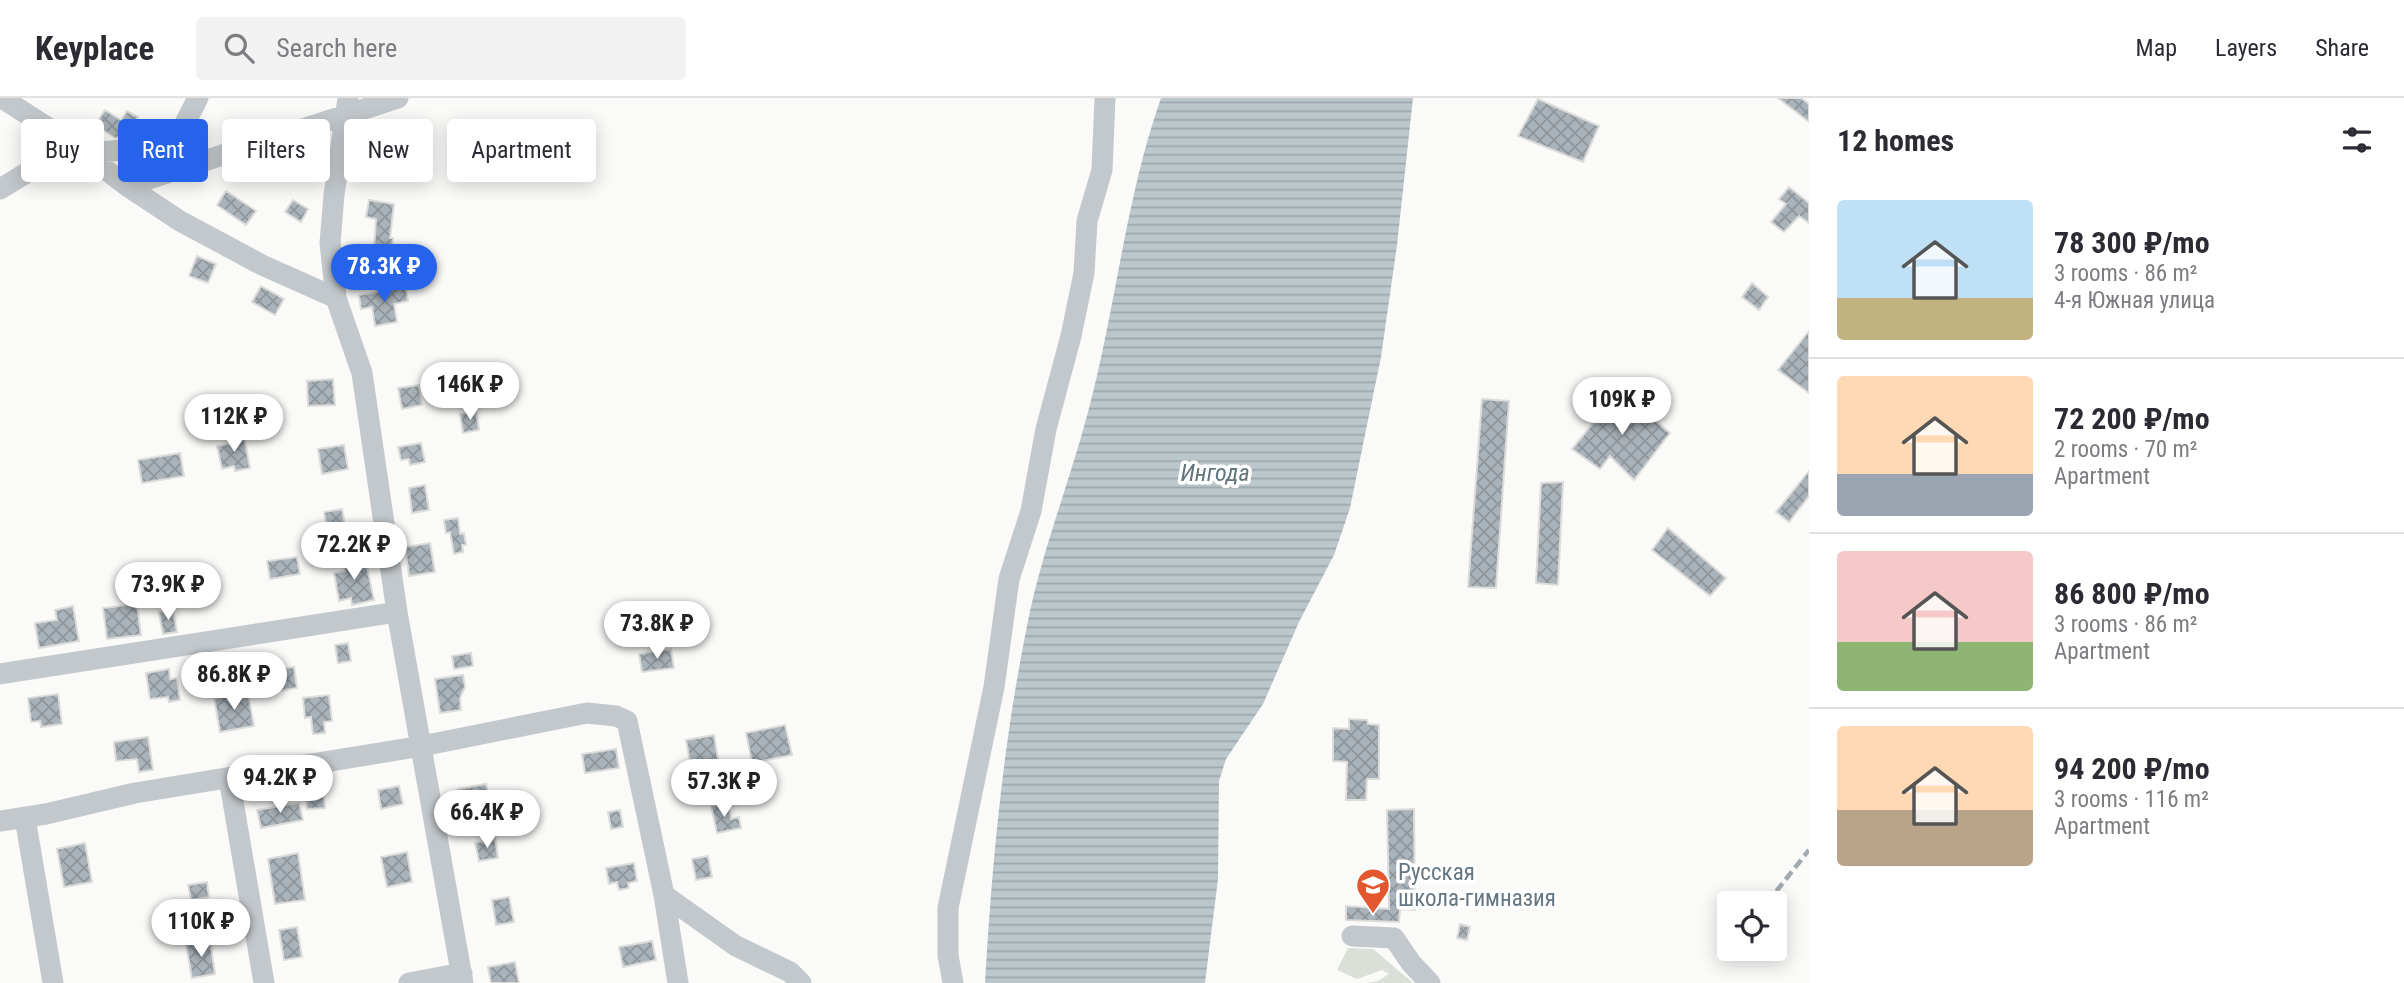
<!DOCTYPE html>
<html lang="en">
<head>
<meta charset="utf-8">
<style>
  :root { --surface:#fff; --page:#f2f2f3; --text:#2b2b33; --muted:#7c7c81; --line:#e1e1e2; --accent:#2563eb }
  body { margin:0; font-family:"Roboto Condensed",sans-serif; background:var(--page); color:var(--text); height:100vh; display:flex; flex-direction:column; font-size:26px; white-space:nowrap }
  * { box-sizing:border-box; margin:0 }
  p { font-size:23px; color:var(--muted) }
  .icon { flex:none; width:38px; height:38px; fill:none; stroke:currentColor; stroke-width:2; stroke-linecap:round; stroke-linejoin:round }
  .map { position:relative; flex:1; overflow:hidden }
  .panel { display:flex; flex-direction:column; background:var(--surface); width:595px }
  .panel>* { flex:none }
  .guide { position:absolute; left:21px; top:21px; width:665px; height:63px; display:flex; gap:14px }
  .buttons { position:absolute; left:1717px; top:793px; display:grid; gap:14px }
  .buttons a { display:grid; place-items:center; width:70px; height:70px; border-radius:7px; background:var(--surface); box-shadow:0 4px 18px #0003; font-size:35px }
  .price { position:absolute; translate:-50% -60px; padding:0 16px; border-radius:24px; background:#fff; color:#222; font-size:23px; line-height:46px; filter:drop-shadow(0 2px 4px #0008) }
  .price::after { content:''; position:absolute; left:50%; top:42px; width:21px; height:16px; margin-left:-10px; background:inherit; clip-path:polygon(0 0,100% 0,50% 100%) }
  .price.on { background:var(--accent); color:#fff }
  ul { padding:0; list-style:none }
  li { display:flex; align-items:center; gap:21px; height:175px; padding:0 28px }
  li+li { border-top:2px solid var(--line) }
  li span { display:grid; place-items:center; flex:none; width:196px; height:140px; border-radius:7px; color:#555 }
  li>.icon { margin-inline-start:auto }
  span .icon { width:84px; height:84px; fill:#fffc; stroke-width:1 }
  li b { font-size:30px }
  h2 { display:flex; justify-content:space-between; align-items:center; height:84px; padding:0 28px; font-size:30px }
  .tag { padding:0 24px; border-radius:7px; background:var(--surface); box-shadow:0 4px 18px #0003; font-size:24px; line-height:63px }
  .tag.on { background:var(--accent); color:#fff }
  header { display:flex; align-items:center; gap:42px; box-sizing:border-box; height:98px; padding:0 35px; background:var(--surface); border-bottom:2px solid var(--line) }
  header strong { font-size:33px }
  nav { display:flex; gap:38px; margin-inline-start:auto; font-size:24px }
  .search { width:490px; height:63px; background:var(--page); display:flex; align-items:center; gap:18px; box-sizing:border-box; padding:0 24px; border-radius:7px; color:var(--muted); font-size:26px }
  main { display:flex; flex:1; min-height:0 }
  .map>svg:first-child { display:block }
</style>
</head>
<body>
<header>
<strong>Keyplace</strong>
<div class="search"><svg class="icon" aria-label="search" viewBox="0 0 24 24"><circle cx="10" cy="10" r="6"/><path d="M15 15l6 6"/></svg>Search here</div>
<nav><a>Map</a><a>Layers</a><a>Share</a></nav>
</header>
<main>
<div class="map">
<svg width="1809" height="885" viewBox="0 0 1809 885">
  <defs>
    <pattern id="water-rules" width="6" height="5" patternUnits="userSpaceOnUse" patternTransform="scale(1.75)"><rect width="6" height="5" fill="#bbc7cb"/><path d="M0 2.5h6" fill="none" stroke="#9ca6aa"/></pattern>
    <pattern id="building-cross-hatch" width="8" height="8" patternUnits="userSpaceOnUse" patternTransform="scale(1.75)"><rect width="8" height="8" fill="#aab3b9"/><path d="M0 0l8 8M0 8l8-8" fill="none" stroke="#8e969c"/></pattern>
  </defs>
  <rect width="100%" height="100%" fill="#fafaf8"/>
  <!-- grass -->
  <path fill="#dadfd7" d="M 1348,850 L 1373,851 L 1413,885 L 1367,885 L 1378,883 L 1389,876 L 1382,872 L 1357,881 L 1337,872 Z"/>
  <!-- water -->
  <path fill="url(#water-rules)" d="M 1161,0 L 1413,0 L 1397,147 L 1381,259 L 1350,410 L 1334,457 L 1299,524 L 1263,606 L 1226,661 L 1219,683 L 1218,781 L 1205,885 L 985,885 C 992,765 1003,646 1027,528 C 1041,455 1069,386 1088,314 C 1116,210 1125,102 1161,0 Z"/>
  <!-- building -->
  <path fill="url(#building-cross-hatch)" stroke="#dcdcda" stroke-width="2" d="M 1778,0 L 1801,0 L 1809,6 L 1809,24 Z
    M 1538,1 L 1599,28 L 1583,64 L 1518,38 Z
    M 105,12 L 121,22 L 127,13 L 138,19 L 126,39 L 115,40 L 95,27 Z
    M 1789,89 L 1809,105 L 1809,125 L 1799,118 L 1784,134 L 1771,124 L 1786,106 L 1779,101 Z
    M 226,93 L 256,113 L 246,127 L 217,107 Z
    M 293,102 L 308,111 L 301,124 L 285,114 Z
    M 369,102 L 394,106 L 390,140 L 393,140 L 391,167 L 373,166 L 376,121 L 366,119 Z
    M 197,158 L 216,166 L 208,185 L 189,178 Z
    M 1752,185 L 1768,199 L 1759,212 L 1742,199 Z
    M 261,188 L 284,201 L 275,217 L 252,204 Z
    M 406,189 L 408,203 L 394,206 L 397,224 L 375,228 L 372,209 L 361,211 L 359,197 Z
    M 1809,233 L 1809,295 L 1778,272 Z
    M 333,281 L 335,307 L 308,308 L 307,283 Z
    M 419,287 L 422,307 L 402,311 L 398,290 Z
    M 1620,292 L 1670,335 L 1634,382 L 1610,358 L 1600,371 L 1572,351 Z
    M 1482,301 L 1509,303 L 1496,490 L 1468,489 Z
    M 476,313 L 479,332 L 463,335 L 460,316 Z
    M 244,338 L 250,370 L 235,373 L 234,368 L 222,371 L 217,348 L 229,346 L 228,341 Z
    M 421,345 L 425,364 L 410,367 L 409,361 L 401,362 L 398,349 Z
    M 344,347 L 348,371 L 322,376 L 318,351 Z
    M 180,355 L 184,378 L 142,385 L 138,362 Z
    M 1809,373 L 1809,398 L 1789,424 L 1776,414 Z
    M 1563,384 L 1558,487 L 1536,485 L 1541,385 Z
    M 425,387 L 429,412 L 412,415 L 409,390 Z
    M 342,411 L 347,438 L 337,439 L 336,435 L 328,437 L 324,414 Z
    M 458,420 L 460,436 L 464,435 L 466,447 L 462,447 L 463,454 L 454,456 L 450,434 L 446,435 L 444,422 Z
    M 1668,430 L 1726,480 L 1710,498 L 1652,452 Z
    M 430,445 L 435,474 L 409,478 L 405,449 Z
    M 297,459 L 300,476 L 270,481 L 267,463 Z
    M 365,459 L 374,502 L 352,507 L 351,500 L 339,503 L 334,475 L 345,473 L 343,463 Z
    M 137,506 L 141,537 L 107,541 L 103,510 Z
    M 73,508 L 79,543 L 39,550 L 35,525 L 57,522 L 55,512 Z
    M 173,512 L 177,534 L 163,536 L 159,514 Z
    M 348,545 L 351,563 L 338,565 L 335,547 Z
    M 671,551 L 674,570 L 642,574 L 639,556 Z
    M 471,555 L 473,568 L 454,571 L 452,558 Z
    M 294,569 L 297,590 L 277,593 L 274,572 Z
    M 169,571 L 170,581 L 177,580 L 180,602 L 169,604 L 168,599 L 150,601 L 146,575 Z
    M 463,577 L 465,589 L 460,600 L 461,612 L 440,615 L 435,581 Z
    M 248,595 L 254,628 L 220,634 L 214,600 Z
    M 58,596 L 62,626 L 41,629 L 40,623 L 31,624 L 28,600 Z
    M 329,597 L 332,623 L 324,624 L 325,635 L 313,636 L 311,619 L 305,620 L 303,600 Z
    M 1349,621 L 1367,622 L 1368,626 L 1379,627 L 1379,681 L 1367,681 L 1366,702 L 1346,702 L 1347,664 L 1333,663 L 1333,630 L 1349,631 Z
    M 785,627 L 792,657 L 752,665 L 746,635 Z
    M 714,637 L 720,673 L 701,676 L 699,664 L 690,665 L 686,642 Z
    M 148,639 L 153,672 L 139,674 L 137,661 L 116,663 L 114,644 Z
    M 616,651 L 619,670 L 585,675 L 582,656 Z
    M 486,686 L 490,709 L 462,714 L 458,691 Z
    M 399,688 L 403,706 L 381,711 L 378,692 Z
    M 323,693 L 325,710 L 307,711 L 306,695 Z
    M 299,705 L 303,722 L 261,730 L 257,712 Z
    M 728,705 L 731,721 L 739,719 L 741,730 L 717,735 L 711,708 Z
    M 1414,711 L 1415,812 L 1400,811 L 1399,824 L 1346,822 L 1346,808 L 1389,811 L 1387,712 Z
    M 620,712 L 623,729 L 611,731 L 608,714 Z
    M 495,740 L 498,760 L 479,763 L 475,745 Z
    M 85,745 L 92,784 L 64,789 L 57,751 Z
    M 407,754 L 412,784 L 387,789 L 381,759 Z
    M 298,755 L 305,802 L 275,806 L 268,761 Z
    M 708,758 L 712,779 L 696,782 L 692,761 Z
    M 634,765 L 637,783 L 628,785 L 629,790 L 619,792 L 617,784 L 609,786 L 606,770 Z
    M 207,784 L 209,799 L 191,802 L 188,787 Z
    M 509,799 L 514,824 L 496,827 L 492,802 Z
    M 1460,826 L 1470,829 L 1467,842 L 1457,840 Z
    M 297,829 L 302,859 L 284,862 L 279,832 Z
    M 210,842 L 215,876 L 192,880 L 186,847 Z
    M 652,843 L 656,862 L 623,869 L 619,849 Z
    M 515,864 L 519,885 L 491,885 L 488,869 Z"/>
  <g fill="none" stroke-linecap="round" stroke-linejoin="round">
    <!-- minor -->
    <path stroke="#c3c8cc" stroke-width="21" d="M 2,0 L 64,40 L 127,88 L 180,123 L 262,167 L 336,200
      M 348,0 L 334,97 L 330,145 L 336,200 L 362,275 L 397,514 L 463,885
      M 127,88 L 398,0
      M 0,91 L 41,66 L 85,55 L 150,50 L 183,29 L 198,0
      M 0,576 L 397,514
      M 229,680 L 264,885
      M 25,720 L 53,885
      M 0,723 L 46,716 L 135,695 L 422,648 L 587,615 L 616,618 L 627,623 L 664,797 L 678,885
      M 664,797 L 736,848 L 790,874 L 801,885
      M 1352,838 L 1394,840 L 1411,865 L 1430,885
      M 409,885 L 462,875
      M 953,885 L 948,857 L 948,810 L 994,589 L 1009,481 L 1031,413 L 1046,331 L 1071,238 L 1084,175 L 1087,123 L 1102,72 L 1105,0"/>
    <!-- rail -->
    <path stroke="#a2aab0" stroke-width="4.5" stroke-dasharray="10 5" stroke-linecap="butt" d="M 1767,805 L 1809,752"/>
  </g>
  <!-- icons -->
  <defs>
    <g id="school-pin" transform="scale(1.75)"><path d="M0 17L-7.5 6A9.5 9.5 0 1 1 7.5 6Z" fill="#e4572e" stroke="#fff"/><path d="M0-5L7-2L0 1L-7-2ZM-4 1L0 2.5L4 1V4Q0 6-4 4Z" fill="#fff"/></g>
  </defs>
  <g fill-rule="evenodd">
    <use href="#school-pin" x="1373" y="787"/>
  </g>
  <g text-anchor="middle" stroke-width="7" stroke-linejoin="round" paint-order="stroke">
    <!-- poi labels -->
    <g font-size="23" fill="#657683" stroke="#fff" text-anchor="start">
      <text x="1398" y="782">Русская<tspan x="1398" dy="26">школа-гимназия</tspan></text>
    </g>
    <!-- water labels -->
    <g font-size="24" font-style="italic" fill="#60757c" stroke="#fff">
      <text x="1215" y="383">Ингода</text>
    </g>
  </g>
</svg>
<div class="buttons">
<a><svg class="icon" aria-label="locate" viewBox="0 0 24 24"><circle cx="12" cy="12" r="6"/><path d="M12 2v4M12 18v4M2 12h4M18 12h4"/></svg></a>
</div>
<b class="price on" style="left:384px;top:206px">78.3K ₽</b>
<b class="price" style="left:470px;top:324px">146K ₽</b>
<b class="price" style="left:1622px;top:339px">109K ₽</b>
<b class="price" style="left:234px;top:356px">112K ₽</b>
<b class="price" style="left:354px;top:484px">72.2K ₽</b>
<b class="price" style="left:168px;top:524px">73.9K ₽</b>
<b class="price" style="left:657px;top:563px">73.8K ₽</b>
<b class="price" style="left:234px;top:614px">86.8K ₽</b>
<b class="price" style="left:280px;top:717px">94.2K ₽</b>
<b class="price" style="left:724px;top:721px">57.3K ₽</b>
<b class="price" style="left:487px;top:752px">66.4K ₽</b>
<b class="price" style="left:201px;top:861px">110K ₽</b>
<div class="guide">
<a class="tag">Buy</a>
<a class="tag on">Rent</a>
<a class="tag">Filters</a>
<a class="tag">New</a>
<a class="tag">Apartment</a>
</div>
</div>
<section class="panel">
<h2>12 homes<svg class="icon" aria-label="filters" viewBox="0 0 24 24"><path d="M4 7h16M4 17h16"/><circle cx="9" cy="7" r="2"/><circle cx="15" cy="17" r="2"/></svg></h2>
<ul>
<li><span style="background:linear-gradient(#bfe0f5 70%,#c2b280 0)"><svg class="icon" aria-label="home" viewBox="0 0 24 24"><path d="M3 11l9-7 9 7M6 9v11h12V9"/></svg></span><div><b>78 300 ₽/mo</b><p>3 rooms · 86 m²</p><p>4-я Южная улица</p></div></li>
<li><span style="background:linear-gradient(#ffd9b3 70%,#9aa5b1 0)"><svg class="icon" aria-label="home" viewBox="0 0 24 24"><path d="M3 11l9-7 9 7M6 9v11h12V9"/></svg></span><div><b>72 200 ₽/mo</b><p>2 rooms · 70 m²</p><p>Apartment</p></div></li>
<li><span style="background:linear-gradient(#f6c9c9 65%,#8fb573 0)"><svg class="icon" aria-label="home" viewBox="0 0 24 24"><path d="M3 11l9-7 9 7M6 9v11h12V9"/></svg></span><div><b>86 800 ₽/mo</b><p>3 rooms · 86 m²</p><p>Apartment</p></div></li>
<li><span style="background:linear-gradient(#ffd9b3 60%,#b9a48a 0)"><svg class="icon" aria-label="home" viewBox="0 0 24 24"><path d="M3 11l9-7 9 7M6 9v11h12V9"/></svg></span><div><b>94 200 ₽/mo</b><p>3 rooms · 116 m²</p><p>Apartment</p></div></li>
</ul>
</section>
</main>
</body>
</html>
